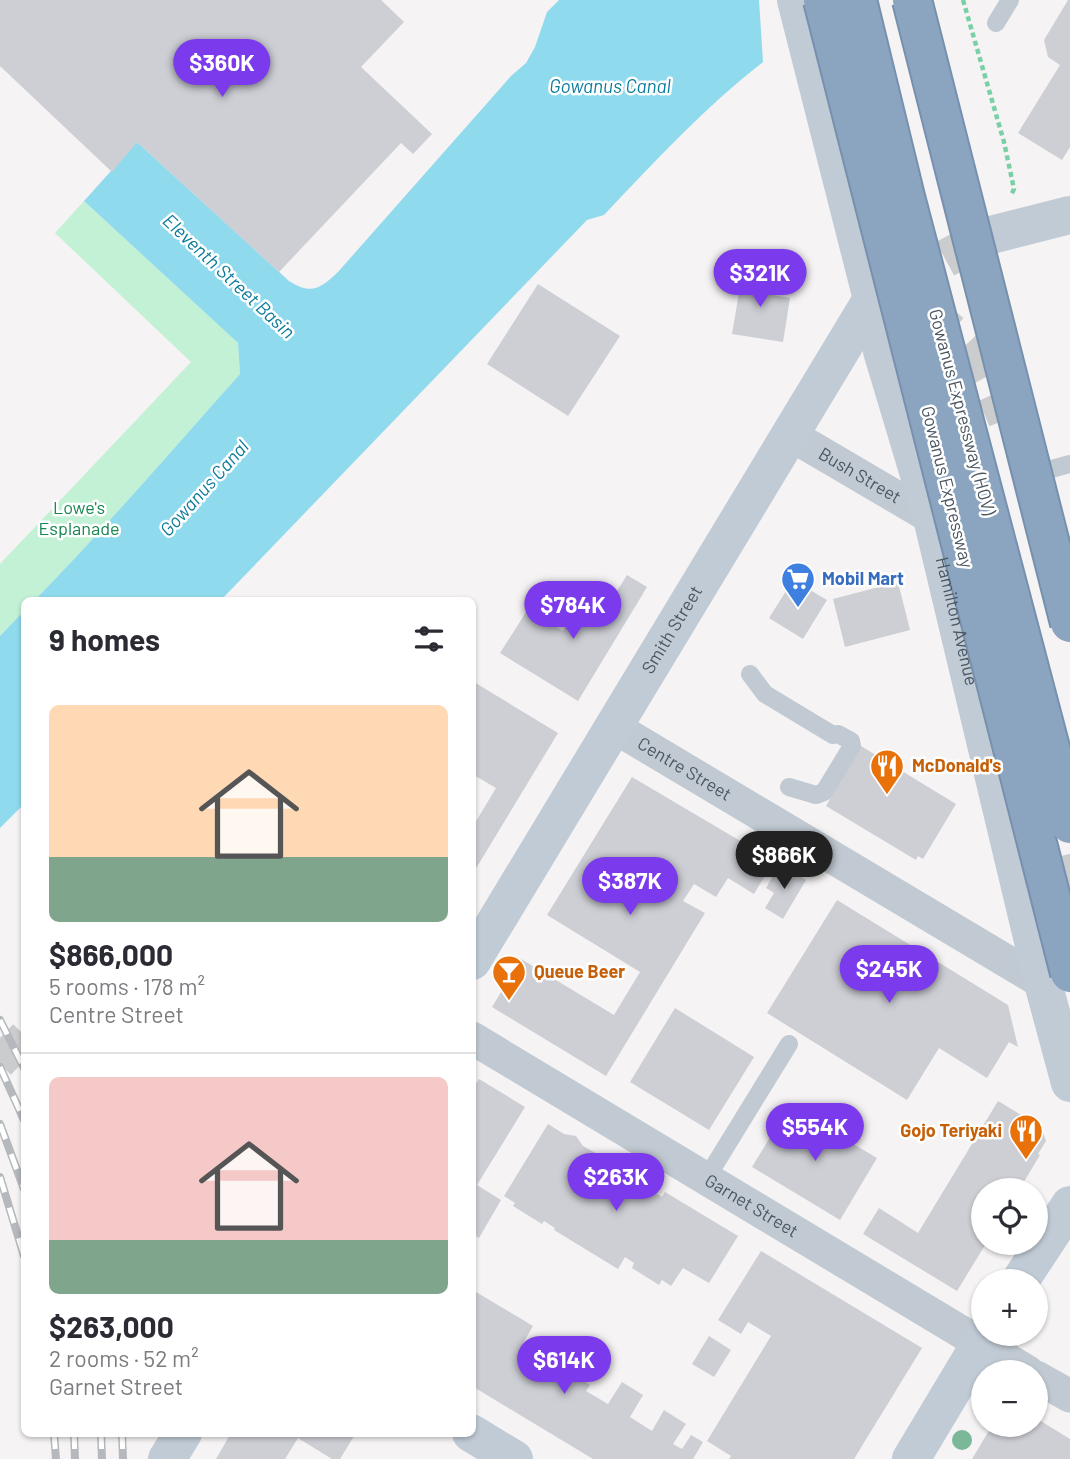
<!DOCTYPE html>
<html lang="en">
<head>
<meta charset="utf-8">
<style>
  :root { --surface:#fff; --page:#f2f2f3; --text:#2b2b33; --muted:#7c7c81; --line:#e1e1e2; --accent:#7c3aed }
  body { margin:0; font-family:Barlow,sans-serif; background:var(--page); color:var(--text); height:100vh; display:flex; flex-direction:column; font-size:26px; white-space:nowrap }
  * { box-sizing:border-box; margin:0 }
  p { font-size:23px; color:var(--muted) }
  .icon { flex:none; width:38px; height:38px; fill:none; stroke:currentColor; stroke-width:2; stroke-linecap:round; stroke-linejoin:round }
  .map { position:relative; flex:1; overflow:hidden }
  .side { position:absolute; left:21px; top:597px; width:455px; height:840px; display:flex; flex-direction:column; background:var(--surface); border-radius:10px; box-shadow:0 2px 5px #0004 }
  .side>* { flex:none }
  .tools { position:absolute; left:971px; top:1178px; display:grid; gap:14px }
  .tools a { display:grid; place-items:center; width:77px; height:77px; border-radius:50%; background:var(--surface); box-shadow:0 2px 5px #0004; font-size:35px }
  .price { position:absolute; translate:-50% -60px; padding:0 16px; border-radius:24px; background:var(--accent); color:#fff; font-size:23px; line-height:46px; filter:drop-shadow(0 2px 4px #0008) }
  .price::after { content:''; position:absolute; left:50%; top:42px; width:21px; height:16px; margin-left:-10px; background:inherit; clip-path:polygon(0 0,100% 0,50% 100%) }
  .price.current { background:#222; color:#fff }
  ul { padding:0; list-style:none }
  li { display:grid; align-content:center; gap:14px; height:371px; padding:0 28px }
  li+li { border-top:2px solid var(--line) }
  li span { display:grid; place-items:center; height:217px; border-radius:10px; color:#555 }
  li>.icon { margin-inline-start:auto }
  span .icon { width:126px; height:126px; fill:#fffc; stroke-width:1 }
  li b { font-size:30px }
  h2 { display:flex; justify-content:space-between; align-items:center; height:84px; padding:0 28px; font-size:30px }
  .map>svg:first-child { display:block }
</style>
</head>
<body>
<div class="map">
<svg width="1070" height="1459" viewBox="0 0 1070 1459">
  <rect width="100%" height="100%" fill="#f5f3f3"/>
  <!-- green -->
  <path fill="#c3f1d5" d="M 84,201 L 238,343 L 240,374 C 172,450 106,527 35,600 L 24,600 L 24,611 L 0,636 L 0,564 L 191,362 L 55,233 Z"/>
  <!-- water -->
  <path fill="#90daee" d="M 559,0 L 759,0 L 763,62 C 705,107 655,161 604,215 L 587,220 L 221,600 L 35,600 C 106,527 172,450 240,374 L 238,343 L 84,201 L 137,142 L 289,281 C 311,295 320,289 338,272 L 511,76 L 526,63 L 535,47 L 547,12 Z
    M 24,611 L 24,804 L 0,828 L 0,636 Z"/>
  <!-- building -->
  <path fill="#cdcfd5" d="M 0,0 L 381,0 L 404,22 L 361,67 L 432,134 L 413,154 L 401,143 L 279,272 L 137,142 L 112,172 L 0,66 Z
    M 1068,0 L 1070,0 L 1070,147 L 1062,160 L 1018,133 L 1060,65 L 1048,57 L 1044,40 Z
    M 743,269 L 770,274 L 767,294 L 790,298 L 783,342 L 732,334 Z
    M 538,284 L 620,336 L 568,416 L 487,364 Z
    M 627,575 L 647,587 L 578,701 L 500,653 L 528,609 L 563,631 L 582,602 L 609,604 Z
    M 793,580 L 827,600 L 803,639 L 769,618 Z
    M 898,582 L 910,630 L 845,647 L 833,599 Z
    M 474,682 L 558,733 L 472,875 L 472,828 L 496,788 L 472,774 Z
    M 861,746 L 956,804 L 923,859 L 918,856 L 916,860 L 826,806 Z
    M 632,777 L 774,861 L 754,894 L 728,878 L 716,897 L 694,884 L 683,901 L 705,913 L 606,1076 L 492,1007 L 521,959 L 614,1015 L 640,972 L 547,915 Z
    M 780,864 L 806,880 L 783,919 L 765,908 L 774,893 L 766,888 Z
    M 837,900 L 1008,1005 L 1018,1047 L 1009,1042 L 987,1078 L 939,1048 L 907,1100 L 767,1013 Z
    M 675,1008 L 754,1057 L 709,1130 L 630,1082 Z
    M 479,1079 L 525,1107 L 477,1185 L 501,1200 L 479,1238 L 472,1234 L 472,1089 Z
    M 998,1101 L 1041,1127 L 1046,1141 L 1038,1154 L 1040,1155 L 1019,1190 L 984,1190 L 984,1242 L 987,1242 L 957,1291 L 863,1234 L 879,1208 L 918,1233 Z
    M 789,1106 L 877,1158 L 840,1220 L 752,1167 Z
    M 548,1124 L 564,1134 L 576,1136 L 583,1146 L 599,1155 L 598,1158 L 662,1197 L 665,1192 L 738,1236 L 709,1283 L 683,1268 L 671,1286 L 662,1280 L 659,1285 L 632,1268 L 634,1263 L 625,1257 L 618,1269 L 554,1230 L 555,1228 L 544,1221 L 542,1224 L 513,1206 L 515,1203 L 504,1196 Z
    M 761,1251 L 922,1348 L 854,1459 L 729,1459 L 731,1456 L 707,1441 L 771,1336 L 748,1322 L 741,1334 L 718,1320 Z
    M 476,1292 L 533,1326 L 519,1350 L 565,1377 L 569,1372 L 590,1385 L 586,1391 L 608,1404 L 622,1382 L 643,1395 L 630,1417 L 652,1431 L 664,1410 L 686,1424 L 673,1444 L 682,1449 L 691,1435 L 703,1442 L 693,1459 L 593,1459 L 472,1386 L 472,1299 Z
    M 709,1336 L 731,1350 L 714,1377 L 692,1364 Z
    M 1036,1418 L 1070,1439 L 1070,1459 L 972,1459 L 993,1424 L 1036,1424 Z
    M 231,1433 L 356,1433 L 340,1459 L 332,1459 L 298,1438 L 285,1459 L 216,1459 Z"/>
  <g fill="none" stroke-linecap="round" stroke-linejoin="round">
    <!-- secondary-tunnel -->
    <path stroke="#caccce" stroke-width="38" stroke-dasharray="38 19" stroke-linecap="butt" d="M 895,286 L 987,236
      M 920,311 C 971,341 985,366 1007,419
      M 1046,801 L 1070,893
      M 0,1038 L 24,1061"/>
    <!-- path -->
    <path stroke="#7ad0a6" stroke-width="4.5" stroke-dasharray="5 3.5" stroke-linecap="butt" d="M 963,0 L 1004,142 L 1014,189 L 1011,195"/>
    <!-- lane -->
    <path stroke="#c1cad2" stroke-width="18" d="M 996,23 L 1010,0
      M 1048,470 L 1070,464
      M 750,674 L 765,694 L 833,735 L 838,734 L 851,741 L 852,746 L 824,792 L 816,795 L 789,787
      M 706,1179 L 789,1044"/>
    <!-- street -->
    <g stroke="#c1cad2" stroke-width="33">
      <path id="s1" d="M 789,434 L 932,518"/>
      <path id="s2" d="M 614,727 L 1043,983"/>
      <path id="s3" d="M 472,1038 L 1028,1372"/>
      <path d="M 1036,1377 L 1070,1396"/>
    </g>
    <!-- secondary -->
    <g stroke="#c1cbd6" stroke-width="38">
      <path id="s4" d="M 796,0 L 872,299 L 882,351 L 932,518 L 1043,983 L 1070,1083"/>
      <path d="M 987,236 L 1070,215"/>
      <path id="s5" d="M 472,961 L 872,299"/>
      <path d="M 1020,1281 L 1070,1205"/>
      <path d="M 471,1433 L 514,1459"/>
      <path d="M 167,1459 L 183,1433"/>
      <path d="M 911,1459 L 986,1334"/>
    </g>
    <!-- rail casing -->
    <g stroke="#b5b8bd" stroke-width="8">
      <path id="rail" d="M 0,1020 L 24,1068
        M 0,1067 L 24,1120
        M 0,1124 L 24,1189
        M 0,1177 L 24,1256
        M 54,1433 L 56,1459
        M 74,1433 L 75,1459
        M 101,1433 L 102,1459
        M 122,1433 L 123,1459"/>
    </g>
    <!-- rail -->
    <use href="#rail" stroke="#fff" stroke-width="5" stroke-dasharray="16" stroke-linecap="butt"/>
    <!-- highway-bridge casing -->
    <g stroke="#7690ad" stroke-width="42" stroke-linecap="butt">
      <path id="highway-bridge" d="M 823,0 L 1070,973
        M 857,0 L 905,197 L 1070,824
        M 912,0 L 1070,623"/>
    </g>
    <!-- highway-bridge -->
    <use href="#highway-bridge" stroke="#8ba5c1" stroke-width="38"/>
  </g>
  <!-- trees -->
  <circle fill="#7bb799" cx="962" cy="1440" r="10"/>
  <!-- icons -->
  <defs>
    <g id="supermarket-pin" transform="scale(1.75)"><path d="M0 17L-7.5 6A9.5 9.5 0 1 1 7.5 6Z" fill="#3f7fe0" stroke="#fff"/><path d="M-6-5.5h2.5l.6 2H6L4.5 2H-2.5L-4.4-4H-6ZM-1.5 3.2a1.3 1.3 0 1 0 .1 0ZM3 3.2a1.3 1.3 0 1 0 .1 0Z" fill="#fff"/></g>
    <g id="restaurant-pin" transform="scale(1.75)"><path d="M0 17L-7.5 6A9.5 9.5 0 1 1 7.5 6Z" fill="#e8710a" stroke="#fff"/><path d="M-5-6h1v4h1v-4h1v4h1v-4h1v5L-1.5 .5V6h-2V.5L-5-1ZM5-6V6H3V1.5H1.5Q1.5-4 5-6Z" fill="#fff"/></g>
    <g id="bar-pin" transform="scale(1.75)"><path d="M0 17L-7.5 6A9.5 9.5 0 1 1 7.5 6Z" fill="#e8710a" stroke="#fff"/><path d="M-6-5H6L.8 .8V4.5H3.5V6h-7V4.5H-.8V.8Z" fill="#fff"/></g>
  </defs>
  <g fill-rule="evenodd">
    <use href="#supermarket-pin" x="798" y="579"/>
    <use href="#restaurant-pin" x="887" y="766"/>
    <use href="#bar-pin" x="509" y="972"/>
    <use href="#restaurant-pin" x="1026" y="1131"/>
  </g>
  <g text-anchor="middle" stroke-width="5" stroke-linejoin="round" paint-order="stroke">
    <!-- street labels -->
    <g font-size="18" fill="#4a5661" stroke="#fff">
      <text transform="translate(962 412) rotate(75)" y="6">Gowanus Expressway (HOV)</text>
      <text dy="6" stroke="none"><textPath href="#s1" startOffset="82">Bush Street</textPath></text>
      <text transform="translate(947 487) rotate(76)" y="6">Gowanus Expressway</text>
      <text dy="6" stroke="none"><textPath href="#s4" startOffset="642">Hamilton Avenue</textPath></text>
      <text dy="6" stroke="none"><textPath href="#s5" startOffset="387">Smith Street</textPath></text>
      <text dy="6" stroke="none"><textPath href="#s2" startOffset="82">Centre Street</textPath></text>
      <text dy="6" stroke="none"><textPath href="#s3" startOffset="326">Garnet Street</textPath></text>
    </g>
    <!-- park labels -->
    <g font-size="18" fill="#17864f" stroke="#fff">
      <text x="79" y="514">Lowe's<tspan x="79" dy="21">Esplanade</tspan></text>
    </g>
    <!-- shop labels -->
    <g font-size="18" font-weight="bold" fill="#366cbe" stroke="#fff" text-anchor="start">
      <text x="822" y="585">Mobil Mart</text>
    </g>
    <!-- food labels -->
    <g font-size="18" font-weight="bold" fill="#c56008" stroke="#fff" text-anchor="start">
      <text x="912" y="772">McDonald's</text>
      <text x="534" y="978">Queue Beer</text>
      <text x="1002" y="1137" text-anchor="end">Gojo Teriyaki</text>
    </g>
    <!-- water labels -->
    <g font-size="19" font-style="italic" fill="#0c7c9b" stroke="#fff">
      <text x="610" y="93">Gowanus Canal</text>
      <text transform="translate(229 276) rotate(43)" y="7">Eleventh Street Basin</text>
      <text transform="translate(204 488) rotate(-48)" y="7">Gowanus Canal</text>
    </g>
  </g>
</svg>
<div class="tools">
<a><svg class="icon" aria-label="locate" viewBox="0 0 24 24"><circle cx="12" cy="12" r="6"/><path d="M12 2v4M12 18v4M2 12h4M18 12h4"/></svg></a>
<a>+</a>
<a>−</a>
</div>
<b class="price" style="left:222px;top:99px">$360K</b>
<b class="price" style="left:760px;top:309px">$321K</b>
<b class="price" style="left:573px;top:641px">$784K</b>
<b class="price current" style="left:784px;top:891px">$866K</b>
<b class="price" style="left:630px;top:917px">$387K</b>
<b class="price" style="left:889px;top:1005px">$245K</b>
<b class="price" style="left:815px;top:1163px">$554K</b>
<b class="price" style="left:616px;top:1213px">$263K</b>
<b class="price" style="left:564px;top:1396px">$614K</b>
<section class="side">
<h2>9 homes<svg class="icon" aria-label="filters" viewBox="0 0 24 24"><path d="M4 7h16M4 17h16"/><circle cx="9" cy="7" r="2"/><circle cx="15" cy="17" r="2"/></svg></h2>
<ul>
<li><span style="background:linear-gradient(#ffd9b3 70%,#7fa58c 0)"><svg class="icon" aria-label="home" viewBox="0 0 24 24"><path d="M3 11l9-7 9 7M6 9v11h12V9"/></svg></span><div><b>$866,000</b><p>5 rooms · 178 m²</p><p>Centre Street</p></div></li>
<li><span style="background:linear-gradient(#f6c9c9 75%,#7fa58c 0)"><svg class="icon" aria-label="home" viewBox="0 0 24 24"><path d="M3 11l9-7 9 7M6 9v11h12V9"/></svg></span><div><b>$263,000</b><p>2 rooms · 52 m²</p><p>Garnet Street</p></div></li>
</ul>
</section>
</div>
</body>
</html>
